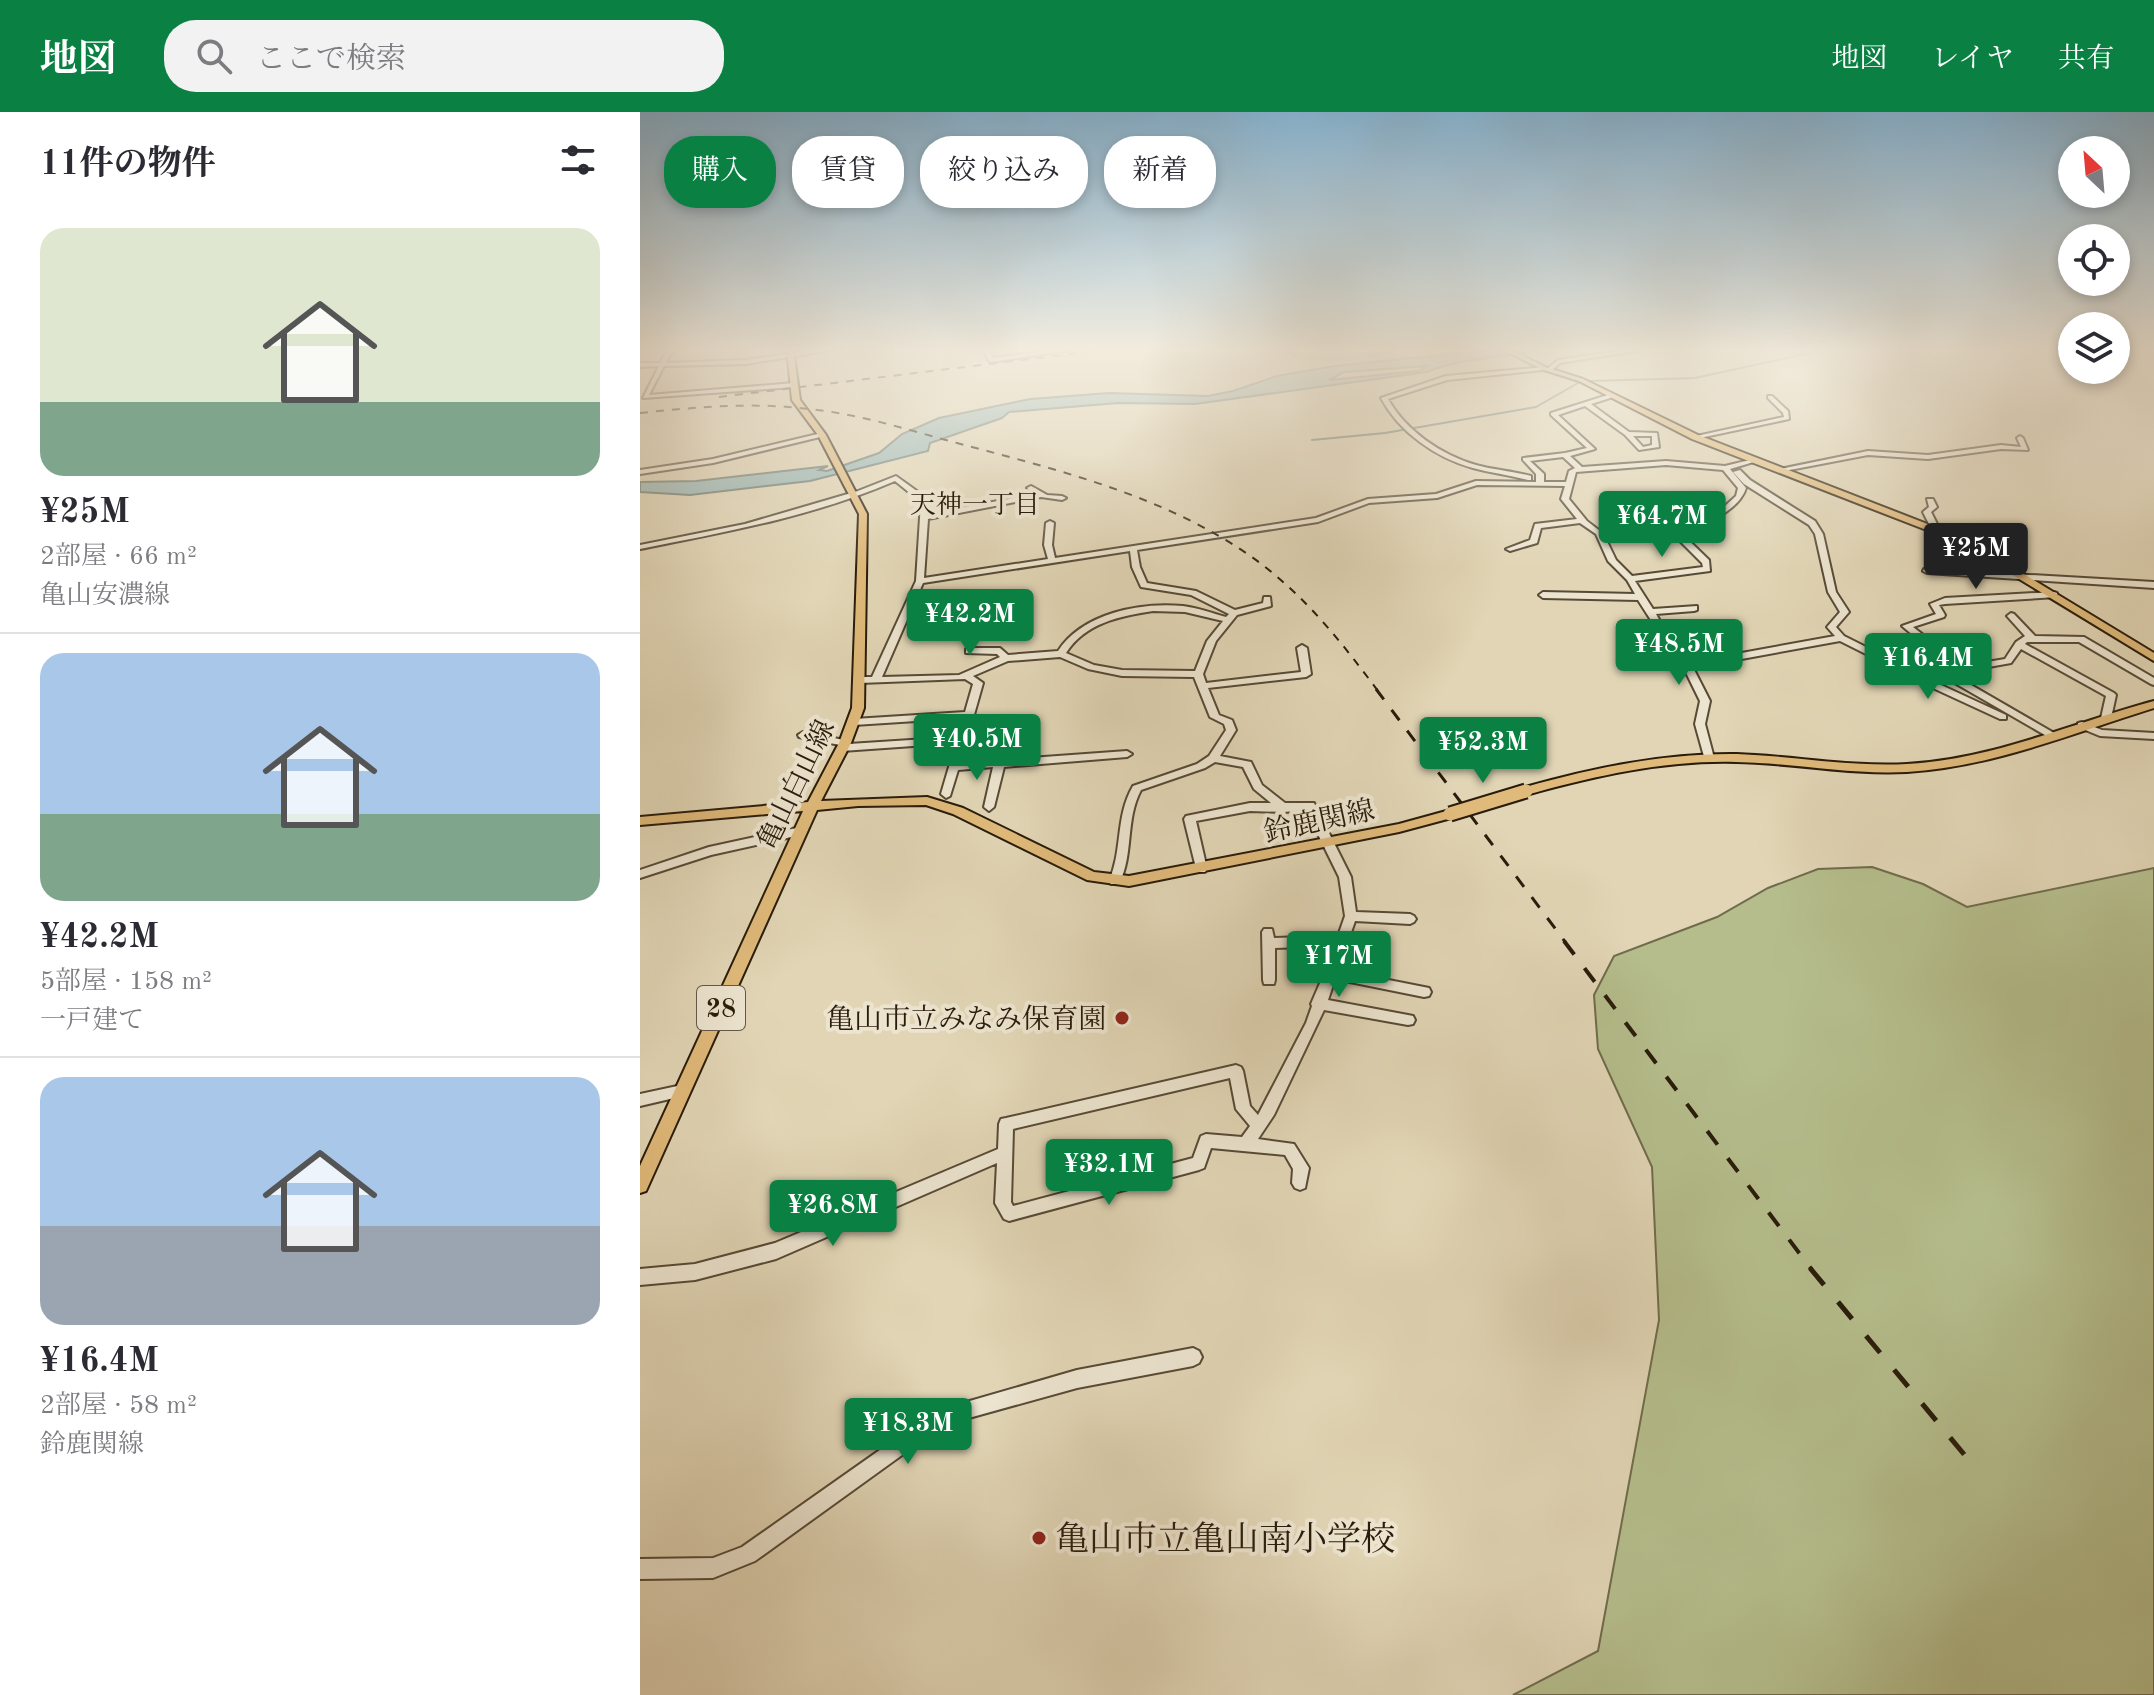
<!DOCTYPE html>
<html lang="ja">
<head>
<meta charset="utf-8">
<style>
  :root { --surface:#fff; --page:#f2f2f3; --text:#2b2b33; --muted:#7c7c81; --line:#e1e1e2; --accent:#0b8043 }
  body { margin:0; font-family:"Old Standard TT","Noto Serif JP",serif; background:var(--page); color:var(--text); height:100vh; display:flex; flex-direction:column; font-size:30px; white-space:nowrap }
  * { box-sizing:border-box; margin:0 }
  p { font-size:26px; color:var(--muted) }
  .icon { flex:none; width:44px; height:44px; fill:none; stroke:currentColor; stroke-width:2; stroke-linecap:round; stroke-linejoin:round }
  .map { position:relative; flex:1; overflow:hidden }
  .side { display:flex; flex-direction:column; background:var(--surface); width:640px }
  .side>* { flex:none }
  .guide { position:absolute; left:24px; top:24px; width:760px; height:72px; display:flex; gap:16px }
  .needle { width:52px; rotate:334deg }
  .tools { position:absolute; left:1418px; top:24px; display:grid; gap:16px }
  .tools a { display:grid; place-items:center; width:72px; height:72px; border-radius:50%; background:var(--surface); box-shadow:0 4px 12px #0003; font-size:40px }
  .price { position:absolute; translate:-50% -68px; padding:0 18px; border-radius:8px; background:var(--accent); color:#fff; font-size:26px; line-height:52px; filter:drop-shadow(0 2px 4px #0008) }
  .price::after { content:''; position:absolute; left:50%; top:48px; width:24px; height:18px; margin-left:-12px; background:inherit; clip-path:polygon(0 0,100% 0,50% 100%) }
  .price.current { background:#222; color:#fff }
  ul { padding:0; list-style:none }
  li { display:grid; align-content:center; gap:16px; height:424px; padding:0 40px }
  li+li { border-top:2px solid var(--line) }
  li span { display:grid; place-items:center; height:248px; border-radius:24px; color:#555 }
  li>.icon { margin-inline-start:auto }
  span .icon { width:144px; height:144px; fill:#fffc; stroke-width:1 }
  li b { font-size:34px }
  h2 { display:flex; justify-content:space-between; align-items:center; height:96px; padding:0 40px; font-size:34px }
  .pill { padding:0 28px; border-radius:32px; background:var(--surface); box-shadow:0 4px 12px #0003; font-size:28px; line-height:72px }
  .pill.current { background:var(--accent); color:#fff }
  header { display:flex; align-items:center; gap:48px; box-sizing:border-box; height:112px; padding:0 40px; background:var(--accent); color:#fff }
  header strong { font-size:38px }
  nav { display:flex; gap:44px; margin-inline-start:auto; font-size:28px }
  .search { width:560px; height:72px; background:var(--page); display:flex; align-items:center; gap:20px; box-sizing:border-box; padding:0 28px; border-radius:32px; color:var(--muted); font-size:30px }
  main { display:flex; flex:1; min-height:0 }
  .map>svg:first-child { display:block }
</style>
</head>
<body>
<header>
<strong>地図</strong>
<div class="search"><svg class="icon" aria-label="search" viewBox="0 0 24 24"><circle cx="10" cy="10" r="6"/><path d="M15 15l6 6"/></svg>ここで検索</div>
<nav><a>地図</a><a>レイヤ</a><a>共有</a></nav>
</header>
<main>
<section class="side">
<h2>11件の物件<svg class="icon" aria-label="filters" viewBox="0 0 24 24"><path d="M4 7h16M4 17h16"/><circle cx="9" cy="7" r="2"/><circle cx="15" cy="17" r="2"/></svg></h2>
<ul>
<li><span style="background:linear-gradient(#dfe7d0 70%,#7fa58c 0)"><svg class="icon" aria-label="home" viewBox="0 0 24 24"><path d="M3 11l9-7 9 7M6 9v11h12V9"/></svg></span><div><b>¥25M</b><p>2部屋 · 66 m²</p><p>亀山安濃線</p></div></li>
<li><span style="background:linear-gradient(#a9c7e8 65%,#7fa58c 0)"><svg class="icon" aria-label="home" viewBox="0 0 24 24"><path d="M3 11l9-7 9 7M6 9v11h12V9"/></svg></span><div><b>¥42.2M</b><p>5部屋 · 158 m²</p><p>一戸建て</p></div></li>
<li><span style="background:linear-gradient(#a9c7e8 60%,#9aa5b1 0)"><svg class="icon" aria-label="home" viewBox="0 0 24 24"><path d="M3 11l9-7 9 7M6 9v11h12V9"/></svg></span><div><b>¥16.4M</b><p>2部屋 · 58 m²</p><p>鈴鹿関線</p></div></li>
</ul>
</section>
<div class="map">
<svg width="1514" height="1583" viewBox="0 0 1514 1583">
  <rect width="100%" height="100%" fill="#e1d5b5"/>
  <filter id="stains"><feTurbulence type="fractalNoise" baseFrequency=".0025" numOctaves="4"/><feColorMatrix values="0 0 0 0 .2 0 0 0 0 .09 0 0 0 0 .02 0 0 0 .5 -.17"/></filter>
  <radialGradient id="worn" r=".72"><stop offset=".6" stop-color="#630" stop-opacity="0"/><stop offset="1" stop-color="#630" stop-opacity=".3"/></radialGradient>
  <!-- green -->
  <path fill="#b5bd8c" stroke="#6f6c4c" stroke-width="2" d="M 1232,755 L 1283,772 L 1327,795 L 1514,756 L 1514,1583 L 873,1583 L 958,1539 L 1019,1208 L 1012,1055 L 958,937 L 954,883 L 974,844 L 1077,805 L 1128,776 L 1178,757 Z"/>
  <!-- water -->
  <path fill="#96b7b6" stroke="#6a7972" stroke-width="2" fill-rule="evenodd" d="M 869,236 L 911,236 C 870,246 826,244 787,260 L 555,292 L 478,291 L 369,300 L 362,306 L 290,331 L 288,339 L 170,369 L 50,383 L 0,380 L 0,370 L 56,369 L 188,354 L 179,358 L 187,359 L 239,341 L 262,322 L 299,306 L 390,287 L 469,281 L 568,284 L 593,279 L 637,264 L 695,254 ZM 786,254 L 779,259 L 689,268 L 704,260 Z"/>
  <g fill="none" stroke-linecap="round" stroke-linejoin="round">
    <!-- stream -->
    <path stroke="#6a7972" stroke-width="2" d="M 950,269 L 1055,266 L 1193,236
      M 672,328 L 745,321 L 896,295 L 938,271"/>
    <!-- river -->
    <path fill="#96b7b6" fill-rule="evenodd" d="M 520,236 L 476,240 L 471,237 L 472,236 Z
      M 636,236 L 681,244 L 764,236 C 737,251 661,256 636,236 Z"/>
    <!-- minor casing -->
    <g stroke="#574a36" stroke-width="4">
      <path id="minor" d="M 33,236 L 39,236 L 30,243 L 26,251 L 106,248 L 190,236 L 204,236 L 106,252 L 24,254 L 9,283 L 154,271 L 157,273 L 154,275 L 3,286 L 19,254 L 0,255 L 0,251 L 20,251 L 26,241 Z
        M 343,236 L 372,236 L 350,239 L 353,246 L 429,236 L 444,236 L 351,250 L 348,248 Z
        M 1001,236 L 1014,236 L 920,251 L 911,259 L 906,258 L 918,248 Z
        M 905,255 L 903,258 L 807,268 L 748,287 C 765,318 801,343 836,353 C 854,358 872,359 891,364 L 891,368 L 888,368 C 870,363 851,361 833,356 C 796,346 759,320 741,286 L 806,264 Z
        M 971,282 L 973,285 L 951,292 L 989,320 L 1017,321 L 1019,335 L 999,338 L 985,323 L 945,294 L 918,303 L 955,337 L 930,344 L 942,355 L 1026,349 L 1085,354 L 1114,347 L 1117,349 L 1090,357 L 1106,376 C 1099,399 1060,417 1038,418 L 1069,448 L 1070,459 L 995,469 L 1013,497 L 1057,494 L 1057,498 L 1054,499 L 1016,502 L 1020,509 L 1037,525 L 1096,542 L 1195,524 L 1187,515 L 1200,500 L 1188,480 L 1175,422 L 1169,413 L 1104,372 L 1093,360 L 1100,358 L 1110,368 L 1175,409 L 1183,422 L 1196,480 L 1209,500 L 1196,515 L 1204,524 L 1236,540 L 1285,554 L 1301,573 L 1366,603 L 1366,607 L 1360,607 L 1295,577 L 1279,558 L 1230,544 L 1200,529 L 1096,548 L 1041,532 L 1070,589 L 1065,612 L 1074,646 L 1069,649 L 1065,648 L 1055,612 L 1060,589 L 1030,528 L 1014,513 L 998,488 L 903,486 L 899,483 L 903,480 L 995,482 L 987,468 L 968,449 L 956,422 L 940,411 L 901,416 L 897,431 L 870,439 L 866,437 L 890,428 L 895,412 L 937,407 L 921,387 L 925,374 L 837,373 L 797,386 L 729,391 L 678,410 L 497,438 L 500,455 L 507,471 L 556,479 L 595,498 L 623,491 L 624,485 L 630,485 L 631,494 L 597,503 L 576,529 L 563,562 L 566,571 L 661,560 L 657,536 L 662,533 L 667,536 L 671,562 L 666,565 L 568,576 L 579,603 L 592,608 L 596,618 L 580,644 L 611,650 L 622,673 L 645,691 L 674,691 L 711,765 L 716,800 L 770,802 L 774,804 L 776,807 L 774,810 L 770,812 L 715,809 L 698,858 L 784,875 L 789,876 L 791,880 L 789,884 L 784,885 L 695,867 L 688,888 L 768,903 L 773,904 L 775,908 L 773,912 L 768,913 L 684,898 L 634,1003 L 618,1027 L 654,1032 L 669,1056 L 665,1076 L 660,1078 L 655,1076 L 652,1071 L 653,1057 L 645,1043 L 571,1036 L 564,1056 L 559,1058 L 369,1109 L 364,1107 L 355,1091 L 357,1051 L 136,1147 L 55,1168 L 0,1173 L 0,1157 L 55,1152 L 135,1131 L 358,1037 L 359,1012 L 361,1007 L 366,1006 L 596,953 L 601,955 L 603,959 L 610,994 L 618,1003 L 666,911 L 672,894 L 671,892 L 683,864 L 682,861 L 686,857 L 694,834 L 635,836 L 635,868 L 634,872 L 624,872 L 623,868 L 622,820 L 624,817 L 632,817 L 634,826 L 698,824 L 705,804 L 699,765 L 666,698 L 644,700 L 610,699 L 556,709 L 567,757 L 565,760 L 557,760 L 544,707 L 546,704 L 610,691 L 631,691 L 614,677 L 603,655 L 575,650 L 565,656 L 501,678 C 485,708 494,742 479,772 L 471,772 L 469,769 C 483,737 475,705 493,674 L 557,652 L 569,644 L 586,618 L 584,612 L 570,605 L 554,565 L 482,564 L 448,557 L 420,545 L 368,549 L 333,564 L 343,571 L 328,624 L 388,620 L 393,623 L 388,626 L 326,630 L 320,651 L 487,639 L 492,642 L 487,645 L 364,655 L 354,695 L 349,699 L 344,695 L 353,655 L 318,658 L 310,684 L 306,686 L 301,682 L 316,631 L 202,639 L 197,636 L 200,633 L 159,625 L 158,623 L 163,620 L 209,629 L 209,632 L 317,625 L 323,606 L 214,613 L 209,610 L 214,607 L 325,600 L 333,572 L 325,567 L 220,571 L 215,568 L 220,565 L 232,565 L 276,469 L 281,390 L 255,369 C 174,404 86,420 0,437 L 0,433 L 105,412 L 218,379 L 256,364 L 288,387 L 288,402 L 395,382 L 387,376 L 391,374 L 407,383 L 422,384 L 426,386 L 422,388 L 401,385 L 288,407 L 284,466 L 408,447 L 404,433 L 406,411 L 410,409 L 414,411 L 412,433 L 415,446 L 676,406 L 728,387 L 796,382 L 836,369 L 896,370 L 896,362 L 883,348 L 883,346 L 925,341 L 947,336 L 911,303 L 911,301 ZM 993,324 L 1012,324 L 1012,333 L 1003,335 ZM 923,345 L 935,356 L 929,359 L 926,370 L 904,370 L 904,362 L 890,349 ZM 1026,353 L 1083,358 L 1098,376 L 1096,384 L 1085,394 L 1047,413 L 960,419 L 947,409 L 929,387 L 936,360 ZM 1030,419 L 1062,451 L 1063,455 L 992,464 L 976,448 L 964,423 ZM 490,439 L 492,455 L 501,475 L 551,483 L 589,502 L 586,505 C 572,501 558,496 543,494 C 500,490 443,501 418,539 L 368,543 L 360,536 L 329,536 L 326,537 L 326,541 L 357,542 L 360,545 L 319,563 L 242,565 L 283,471 ZM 513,499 L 545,500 L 583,509 L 567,529 L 555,559 L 482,558 L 454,553 L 426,541 C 445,511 480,504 513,499 ZM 590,966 L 596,997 L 610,1014 L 602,1025 L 566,1022 L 561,1024 L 553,1046 L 373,1094 L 371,1090 L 373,1017 Z
        M 1128,284 L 1132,284 L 1148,299 L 1149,307 L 1055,327 L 1052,325 L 1144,305 L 1143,301 L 1128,286 Z
        M 182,321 L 184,322 L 184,324 L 73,351 L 0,362 L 0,358 L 73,347 Z
        M 1380,324 L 1383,326 L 1388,338 L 1361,337 L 1288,347 L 1228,343 L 1139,360 L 1135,358 L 1228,339 L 1288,343 L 1361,333 L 1381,335 L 1377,326 Z
        M 1287,387 L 1293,387 L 1297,395 L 1291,400 L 1300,418 L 1299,420 L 1293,420 L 1283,400 L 1289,395 Z
        M 1284,457 L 1514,470 L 1514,476 L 1287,461 L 1283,459 Z
        M 1414,480 L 1417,481 L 1417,485 L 1305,492 L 1299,493 L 1305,503 L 1304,505 L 1273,515 L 1286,525 L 1311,556 L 1365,547 L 1376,530 L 1385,524 L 1367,504 L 1371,501 L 1374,502 L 1395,524 L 1444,525 L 1514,566 L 1514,573 L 1511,572 L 1439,530 L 1387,530 L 1385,532 L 1474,581 L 1476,583 L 1471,606 L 1466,609 L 1461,606 L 1466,584 L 1381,537 L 1371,551 L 1315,561 L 1319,566 L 1414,621 L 1414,625 L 1410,626 L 1313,570 L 1280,529 L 1262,514 L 1296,502 L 1290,492 L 1305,486 Z
        M 1442,610 L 1462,618 L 1514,621 L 1514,627 L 1460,624 L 1438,615 L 1438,611 Z
        M 161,715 L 167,719 L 165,722 L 71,743 L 0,766 L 0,758 L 69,735 Z
        M 42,973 L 47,975 L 49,979 L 47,983 L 0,994 L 0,982 Z
        M 553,1236 L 559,1239 L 562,1245 L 559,1251 L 553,1254 L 437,1276 L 318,1309 L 276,1333 L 115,1449 L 73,1466 L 0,1467 L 0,1447 L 73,1446 L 102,1435 L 264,1321 L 309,1295 L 437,1258 Z"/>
    </g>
    <!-- major casing -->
    <g stroke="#291c0b" stroke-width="4">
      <path id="major" d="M 147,236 L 153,236 L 160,288 L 186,323 L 227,402 L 224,596 L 211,631 L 181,689 L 287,685 L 323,696 L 454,760 L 489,764 L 759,712 L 810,698 L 816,702 L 815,705 L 759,720 L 489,774 L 447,768 L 313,702 L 286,693 L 218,694 L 177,698 L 6,1079 L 0,1081 L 0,1054 L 163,699 L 0,713 L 0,705 L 168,690 L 199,631 L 212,596 L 219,402 L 178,323 L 152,288 Z
        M 860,236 L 868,236 L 905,255 L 943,267 L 1058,323 L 1326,427 L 1514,541 L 1514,549 L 1320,431 L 1052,327 L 939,269 L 901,257 Z
        M 1514,589 L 1514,596 C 1433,621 1352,655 1267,660 C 1210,663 1153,651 1096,650 C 1024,648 955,664 886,683 L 880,679 L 882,676 C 952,656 1024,641 1097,642 C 1154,644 1210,655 1267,652 C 1354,647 1432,611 1514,589 Z"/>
    </g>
    <!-- minor -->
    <use href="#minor" fill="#ece4cf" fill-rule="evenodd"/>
    <!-- major -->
    <use href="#major" fill="#e0ba7a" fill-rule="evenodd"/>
    <!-- rail-far3 -->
    <path stroke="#291c0b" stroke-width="2" stroke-dasharray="8 8" stroke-linecap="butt" d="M 79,285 L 480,236
      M 0,301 C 56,295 113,290 169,297 C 220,302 268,318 317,331 C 418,358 522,383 609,443 C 662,480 700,528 738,579"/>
    <!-- rail-far2 -->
    <path stroke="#291c0b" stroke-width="3" stroke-dasharray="13 13" stroke-linecap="butt" d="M 736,577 L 926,831"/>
    <!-- rail-far1 -->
    <path stroke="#291c0b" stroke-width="4" stroke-dasharray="17 17" stroke-linecap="butt" d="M 924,829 L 1172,1158"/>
    <!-- rail -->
    <path stroke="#291c0b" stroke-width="5" stroke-dasharray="22 22" stroke-linecap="butt" d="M 1170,1156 L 1337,1358"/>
    <!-- major-bridge casing -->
    <g stroke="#291c0b" stroke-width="17" stroke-linecap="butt">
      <path id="major-bridge" d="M 810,702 L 886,679"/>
    </g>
    <!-- major-bridge -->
    <use href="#major-bridge" stroke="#e0ba7a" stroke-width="13"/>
  </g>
  <!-- sky -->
  <linearGradient id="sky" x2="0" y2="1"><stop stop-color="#87b5d4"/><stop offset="0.52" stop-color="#f2ecde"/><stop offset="1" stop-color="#f2ecde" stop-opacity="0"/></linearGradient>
  <rect width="1514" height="457" fill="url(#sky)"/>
  <!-- markers -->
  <g fill="#8f2418" stroke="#ece4cf" stroke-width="3">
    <circle cx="482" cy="906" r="8"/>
    <circle cx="399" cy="1426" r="8"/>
  </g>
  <g text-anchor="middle" stroke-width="8" stroke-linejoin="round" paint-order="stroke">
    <!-- far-neighbourhood labels -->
    <g font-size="26" fill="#291c0b" stroke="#ece4cf">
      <text x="335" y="401">天神一丁目</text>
    </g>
    <!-- shield labels -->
    <rect fill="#ece4cf" stroke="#645846" stroke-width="2" x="57" y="874" width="48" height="44" rx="6"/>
    <g font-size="26" font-weight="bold" fill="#291c0b">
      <text x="81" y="905">28</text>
    </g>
    <!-- street labels -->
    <g font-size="28" fill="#291c0b" stroke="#ece4cf">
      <text transform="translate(155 672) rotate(-64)" y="10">亀山白山線</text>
      <text transform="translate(679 708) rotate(-12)" y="10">鈴鹿関線</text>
    </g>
    <!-- poi labels -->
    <g font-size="28" fill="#291c0b" stroke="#ece4cf" text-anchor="end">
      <text x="466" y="916">亀山市立みなみ保育園</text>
    </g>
    <!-- near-poi labels -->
    <g font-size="34" fill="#291c0b" stroke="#ece4cf" text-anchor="start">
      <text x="415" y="1438">亀山市立亀山南小学校</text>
    </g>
  </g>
  <rect width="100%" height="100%" filter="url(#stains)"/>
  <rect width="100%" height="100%" fill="url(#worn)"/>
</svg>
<div class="tools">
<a><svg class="needle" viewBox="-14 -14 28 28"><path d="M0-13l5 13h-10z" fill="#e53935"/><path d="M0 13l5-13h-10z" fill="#7c7c81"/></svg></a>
<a><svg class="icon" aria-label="locate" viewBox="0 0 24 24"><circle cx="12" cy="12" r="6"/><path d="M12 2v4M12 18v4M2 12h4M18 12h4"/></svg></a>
<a><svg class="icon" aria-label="layers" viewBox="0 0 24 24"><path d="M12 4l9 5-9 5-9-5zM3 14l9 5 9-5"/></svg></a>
</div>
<b class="price" style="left:1022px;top:447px">¥64.7M</b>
<b class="price current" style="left:1336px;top:479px">¥25M</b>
<b class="price" style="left:330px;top:545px">¥42.2M</b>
<b class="price" style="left:1039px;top:575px">¥48.5M</b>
<b class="price" style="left:1288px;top:589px">¥16.4M</b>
<b class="price" style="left:337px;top:670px">¥40.5M</b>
<b class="price" style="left:843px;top:673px">¥52.3M</b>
<b class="price" style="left:699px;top:887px">¥17M</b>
<b class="price" style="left:469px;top:1095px">¥32.1M</b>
<b class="price" style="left:193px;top:1136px">¥26.8M</b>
<b class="price" style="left:268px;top:1354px">¥18.3M</b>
<div class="guide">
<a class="pill current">購入</a>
<a class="pill">賃貸</a>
<a class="pill">絞り込み</a>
<a class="pill">新着</a>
</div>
</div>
</main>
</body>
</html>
